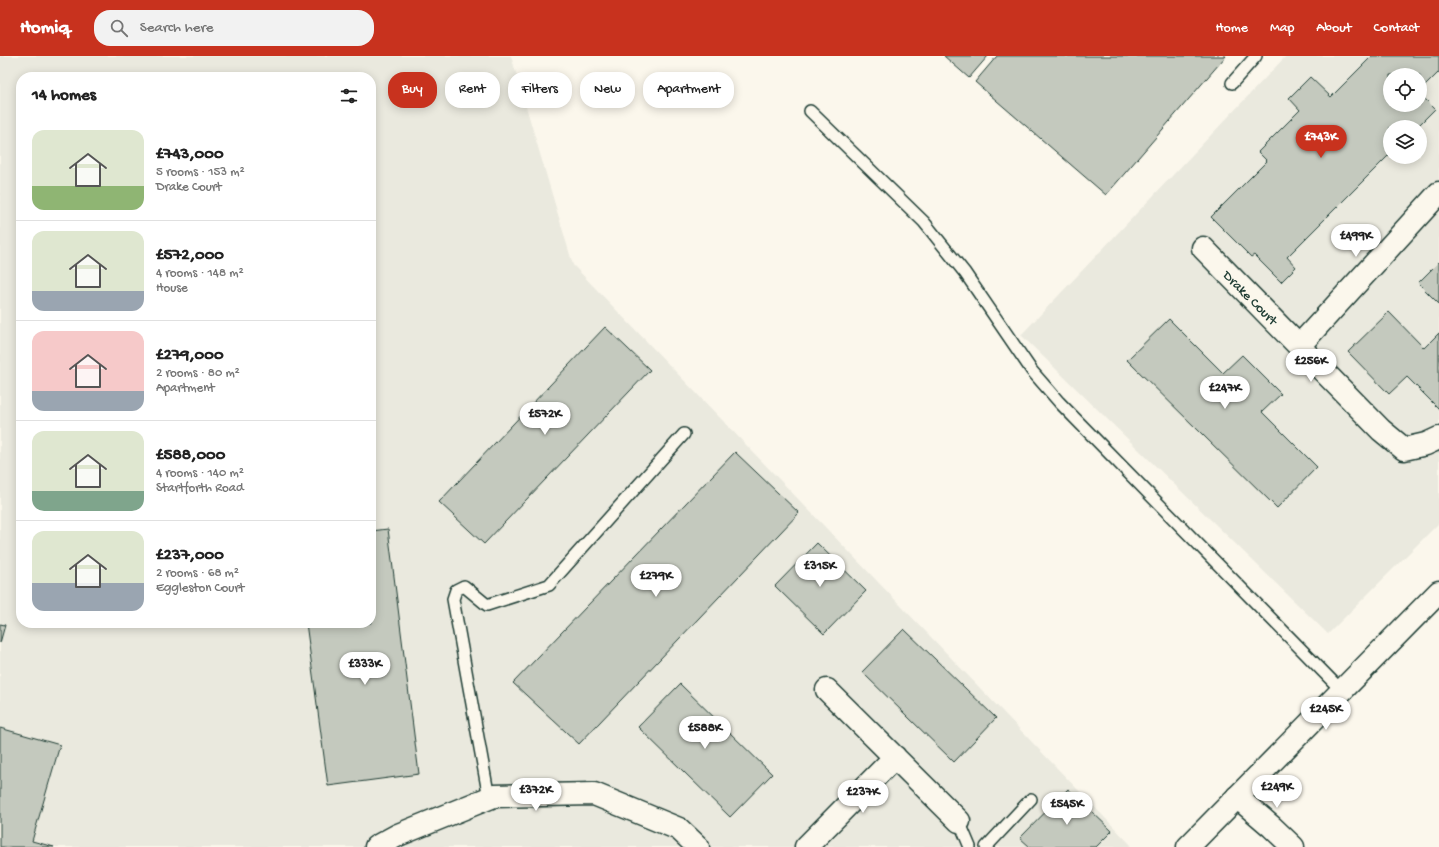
<!DOCTYPE html>
<html lang="en">
<head>
<meta charset="utf-8">
<style>
  :root { --surface:#fff; --page:#f2f2f2; --text:#222; --muted:#767676; --line:#e0e0e0; --accent:#c8321e }
  body { margin:0; font-family:"Gochi Hand",sans-serif; background:var(--page); color:var(--text); height:100vh; display:flex; flex-direction:column; font-size:15px; white-space:nowrap }
  * { box-sizing:border-box; margin:0 }
  p { font-size:13px; color:var(--muted) }
  .icon { flex:none; width:22px; height:22px; fill:none; stroke:currentColor; stroke-width:2; stroke-linecap:round; stroke-linejoin:round }
  .map { position:relative; flex:1; overflow:hidden }
  .panel { position:absolute; left:16px; top:16px; width:360px; height:556px; display:flex; flex-direction:column; background:var(--surface); border-radius:16px; box-shadow:0 2px 10px #0003 }
  .panel>* { flex:none }
  .guide { position:absolute; left:388px; top:16px; width:380px; height:36px; display:flex; gap:8px }
  .buttons { position:absolute; left:1383px; top:12px; display:grid; gap:8px }
  .buttons a { display:grid; place-items:center; width:44px; height:44px; border-radius:50%; background:var(--surface); box-shadow:0 2px 10px #0003; font-size:20px }
  .price { position:absolute; translate:-50% -34px; padding:0 9px; border-radius:14px; background:#fff; color:#222; font-size:13px; line-height:26px; filter:drop-shadow(0 1px 2px #0008) }
  .price::after { content:''; position:absolute; left:50%; top:24px; width:12px; height:9px; margin-left:-6px; background:inherit; clip-path:polygon(0 0,100% 0,50% 100%) }
  .price.on { background:var(--accent); color:#fff }
  ul { padding:0; list-style:none }
  li { display:flex; align-items:center; gap:12px; height:100px; padding:0 16px }
  li+li { border-top:1px solid var(--line) }
  li span { display:grid; place-items:center; flex:none; width:112px; height:80px; border-radius:12px; color:#555 }
  li>.icon { margin-inline-start:auto }
  span .icon { width:48px; height:48px; fill:#fffc; stroke-width:1 }
  li b { font-size:17px }
  h2 { display:flex; justify-content:space-between; align-items:center; height:48px; padding:0 16px; font-size:17px }
  .pill { padding:0 14px; border-radius:16px; background:var(--surface); box-shadow:0 2px 10px #0003; font-size:14px; line-height:36px }
  .pill.on { background:var(--accent); color:#fff }
  header { display:flex; align-items:center; gap:24px; box-sizing:border-box; height:56px; padding:0 20px; background:var(--accent); color:#fff }
  header strong { font-size:19px }
  nav { display:flex; gap:22px; margin-inline-start:auto; font-size:14px }
  .search { width:280px; height:36px; background:var(--page); display:flex; align-items:center; gap:10px; box-sizing:border-box; padding:0 14px; border-radius:16px; color:var(--muted); font-size:15px }
  .map>svg:first-child { display:block }
</style>
</head>
<body>
<header>
<strong>Homiq</strong>
<div class="search"><svg class="icon" aria-label="search" viewBox="0 0 24 24"><circle cx="10" cy="10" r="6"/><path d="M15 15l6 6"/></svg>Search here</div>
<nav><a>Home</a><a>Map</a><a>About</a><a>Contact</a></nav>
</header>
<div class="map">
<svg width="1439" height="791" viewBox="0 0 1439 791">
  <rect width="100%" height="100%" fill="#fbf7ec"/>
  <filter id="ink" filterUnits="userSpaceOnUse"><feTurbulence type="fractalNoise" baseFrequency=".025" numOctaves="2"/><feDisplacementMap in="SourceGraphic" scale="8" xChannelSelector="R" yChannelSelector="G"/><feConvolveMatrix kernelMatrix="1 2 1 2 8 2 1 2 1" color-interpolation-filters="sRGB"/></filter>
  <g filter="url(#ink)">
    <!-- built -->
    <path fill="#eae9de" fill-rule="evenodd" d="M 0,0 L 511,0 L 573,209 L 1131,789 L 1128,791 L 0,791 ZM 21,21 L 371,21 L 371,567 L 21,567 Z
      M 1286,0 L 1439,0 L 1439,467 L 1328,578 L 1021,279 ZM 1390,19 L 1420,19 L 1420,49 L 1390,49 ZM 1390,71 L 1420,71 L 1420,101 L 1390,101 Z"/>
    <!-- building -->
    <path fill="#c4c9be" stroke="#1f3d34" d="M 944,0 L 988,0 L 969,22 Z
      M 997,0 L 1226,0 L 1106,139 L 975,26 Z
      M 1372,0 L 1439,0 L 1439,16 L 1420,35 L 1420,19 L 1390,19 L 1390,49 L 1420,49 L 1420,38 L 1435,53 L 1417,71 L 1390,71 L 1390,98 L 1287,201 L 1296,211 L 1281,226 L 1254,199 L 1251,201 L 1211,161 L 1267,105 L 1258,96 L 1300,54 L 1289,42 L 1310,21 L 1331,41 Z
      M 1439,206 L 1439,248 L 1418,227 Z
      M 1389,256 L 1424,292 L 1439,277 L 1439,353 L 1407,321 L 1389,338 L 1348,296 Z
      M 1169,263 L 1223,317 L 1242,299 L 1281,338 L 1262,356 L 1317,411 L 1277,452 L 1127,304 Z
      M 605,271 L 650,314 L 484,488 L 439,446 Z
      M 735,396 L 799,457 L 579,688 L 513,627 Z
      M 388,473 L 419,718 L 328,730 L 306,567 L 371,567 L 371,475 Z
      M 817,487 L 866,535 L 824,578 L 775,530 Z
      M 0,568 L 5,569 L 0,587 Z
      M 904,573 L 996,662 L 954,706 L 862,616 Z
      M 680,628 L 772,718 L 730,761 L 638,671 Z
      M 0,672 L 60,689 L 32,785 L 54,791 L 0,791 Z
      M 1068,733 L 1112,775 L 1096,791 L 1030,791 L 1020,782 Z"/>
    <g fill="none" stroke-linecap="round" stroke-linejoin="round">
      <!-- service casing -->
      <g stroke="#1f3d34" stroke-width="14">
        <path id="service" d="M 1232,27 L 1256,0
          M 810,55 L 924,166 L 965,217 L 1032,315 L 1059,346 L 1342,635
          M 489,742 L 453,543 L 456,534 L 464,530 L 487,549 L 549,529 L 684,378
          M 959,765 L 970,791
          M 986,791 L 1031,743"/>
      </g>
      <!-- minor casing -->
      <g stroke="#1f3d34" stroke-width="25">
        <path id="minor" d="M 1203,192 L 1381,374 L 1404,393 L 1426,388 L 1439,382
          M 1299,290 L 1439,137
          M 827,634 L 959,765
          M 1237,741 L 1272,771 L 1293,791
          M 376,791 L 398,779 L 494,740 L 594,738 L 679,773 L 698,791
          M 806,791 L 895,701"/>
      </g>
      <!-- tertiary casing -->
      <g stroke="#1f3d34" stroke-width="25">
        <path id="tertiary" d="M 1188,791 L 1439,536"/>
      </g>
      <!-- path -->
      <path stroke="#1f3d34" stroke-width="2.5" stroke-dasharray="3 3" stroke-linecap="butt" d="M 1277,735 L 1280,747"/>
      <!-- service -->
      <use href="#service" stroke="#fbf7ec" stroke-width="11"/>
      <!-- minor -->
      <use href="#minor" stroke="#fbf7ec" stroke-width="22"/>
      <!-- tertiary -->
      <use href="#tertiary" stroke="#fbf7ec" stroke-width="22"/>
    </g>
  </g>
  <g text-anchor="middle" stroke-width="3" stroke-linejoin="round" paint-order="stroke">
    <!-- street labels -->
    <g font-size="14" fill="#1f3d34" stroke="#fbf7ec">
      <text transform="translate(1251 241) rotate(45)" y="5">Drake Court</text>
    </g>
  </g>
</svg>
<div class="buttons">
<a><svg class="icon" aria-label="locate" viewBox="0 0 24 24"><circle cx="12" cy="12" r="6"/><path d="M12 2v4M12 18v4M2 12h4M18 12h4"/></svg></a>
<a><svg class="icon" aria-label="layers" viewBox="0 0 24 24"><path d="M12 4l9 5-9 5-9-5zM3 14l9 5 9-5"/></svg></a>
</div>
<b class="price on" style="left:1321px;top:103px">£743K</b>
<b class="price" style="left:1356px;top:202px">£499K</b>
<b class="price" style="left:1311px;top:327px">£256K</b>
<b class="price" style="left:1225px;top:354px">£247K</b>
<b class="price" style="left:545px;top:380px">£572K</b>
<b class="price" style="left:820px;top:532px">£315K</b>
<b class="price" style="left:656px;top:542px">£279K</b>
<b class="price" style="left:365px;top:630px">£333K</b>
<b class="price" style="left:1326px;top:675px">£245K</b>
<b class="price" style="left:705px;top:694px">£588K</b>
<b class="price" style="left:1277px;top:753px">£249K</b>
<b class="price" style="left:536px;top:756px">£372K</b>
<b class="price" style="left:863px;top:758px">£237K</b>
<b class="price" style="left:1067px;top:770px">£545K</b>
<div class="guide">
<a class="pill on">Buy</a>
<a class="pill">Rent</a>
<a class="pill">Filters</a>
<a class="pill">New</a>
<a class="pill">Apartment</a>
</div>
<section class="panel">
<h2>14 homes<svg class="icon" aria-label="filters" viewBox="0 0 24 24"><path d="M4 7h16M4 17h16"/><circle cx="9" cy="7" r="2"/><circle cx="15" cy="17" r="2"/></svg></h2>
<ul>
<li><span style="background:linear-gradient(#dfe7d0 70%,#8fb573 0)"><svg class="icon" aria-label="home" viewBox="0 0 24 24"><path d="M3 11l9-7 9 7M6 9v11h12V9"/></svg></span><div><b>£743,000</b><p>5 rooms · 153 m²</p><p>Drake Court</p></div></li>
<li><span style="background:linear-gradient(#dfe7d0 75%,#9aa5b1 0)"><svg class="icon" aria-label="home" viewBox="0 0 24 24"><path d="M3 11l9-7 9 7M6 9v11h12V9"/></svg></span><div><b>£572,000</b><p>4 rooms · 148 m²</p><p>House</p></div></li>
<li><span style="background:linear-gradient(#f6c9c9 75%,#9aa5b1 0)"><svg class="icon" aria-label="home" viewBox="0 0 24 24"><path d="M3 11l9-7 9 7M6 9v11h12V9"/></svg></span><div><b>£279,000</b><p>2 rooms · 80 m²</p><p>Apartment</p></div></li>
<li><span style="background:linear-gradient(#dfe7d0 75%,#7fa58c 0)"><svg class="icon" aria-label="home" viewBox="0 0 24 24"><path d="M3 11l9-7 9 7M6 9v11h12V9"/></svg></span><div><b>£588,000</b><p>4 rooms · 140 m²</p><p>Startforth Road</p></div></li>
<li><span style="background:linear-gradient(#dfe7d0 65%,#9aa5b1 0)"><svg class="icon" aria-label="home" viewBox="0 0 24 24"><path d="M3 11l9-7 9 7M6 9v11h12V9"/></svg></span><div><b>£237,000</b><p>2 rooms · 68 m²</p><p>Eggleston Court</p></div></li>
</ul>
</section>
</div>
</body>
</html>
